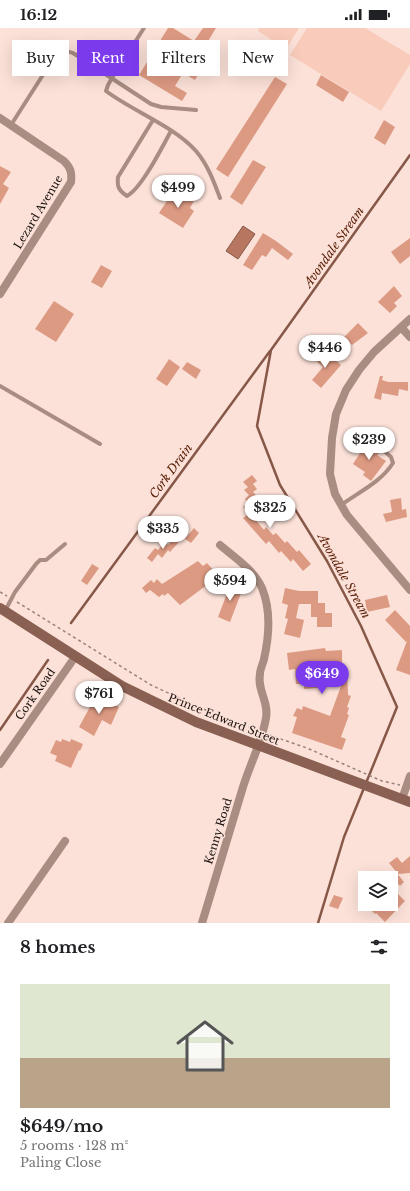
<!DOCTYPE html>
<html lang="en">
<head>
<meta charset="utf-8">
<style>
  :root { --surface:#fff; --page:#f6f6f6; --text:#202124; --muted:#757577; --accent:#7c3aed }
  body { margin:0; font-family:"Libre Baskerville",serif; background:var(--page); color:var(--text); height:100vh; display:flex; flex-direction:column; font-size:15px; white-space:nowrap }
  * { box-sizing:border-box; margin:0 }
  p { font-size:13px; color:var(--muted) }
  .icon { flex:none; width:22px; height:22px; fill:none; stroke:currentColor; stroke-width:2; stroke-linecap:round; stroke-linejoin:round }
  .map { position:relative; height:895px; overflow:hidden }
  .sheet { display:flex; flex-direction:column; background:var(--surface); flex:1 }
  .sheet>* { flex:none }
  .hud { position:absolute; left:12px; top:12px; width:386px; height:36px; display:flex; gap:8px }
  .fabs { position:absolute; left:358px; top:843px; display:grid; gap:8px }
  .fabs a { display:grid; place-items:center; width:40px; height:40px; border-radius:0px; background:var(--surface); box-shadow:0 4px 16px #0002; font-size:20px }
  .price { position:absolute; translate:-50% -34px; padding:0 9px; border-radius:14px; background:#fff; color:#222; font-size:13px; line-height:26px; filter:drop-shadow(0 1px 2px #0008) }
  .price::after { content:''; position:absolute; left:50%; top:24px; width:12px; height:9px; margin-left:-6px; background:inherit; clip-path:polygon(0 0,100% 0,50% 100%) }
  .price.active { background:var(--accent); color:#fff }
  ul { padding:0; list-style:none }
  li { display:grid; align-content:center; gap:8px; height:212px; padding:0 20px }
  li span { display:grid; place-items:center; height:124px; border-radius:0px; color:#555 }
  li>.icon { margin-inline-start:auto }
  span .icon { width:72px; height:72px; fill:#fffc; stroke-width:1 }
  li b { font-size:17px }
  h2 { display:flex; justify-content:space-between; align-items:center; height:48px; padding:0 20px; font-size:17px }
  .pill { padding:0 14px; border-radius:0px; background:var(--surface); box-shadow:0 4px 16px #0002; font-size:14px; line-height:36px }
  .pill.active { background:var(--accent); color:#fff }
  .status { display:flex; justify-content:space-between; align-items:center; height:28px; padding:0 20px; background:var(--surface); direction:ltr }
  .status svg { height:11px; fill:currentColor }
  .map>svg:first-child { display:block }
</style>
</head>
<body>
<div class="status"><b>16:12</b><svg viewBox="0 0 49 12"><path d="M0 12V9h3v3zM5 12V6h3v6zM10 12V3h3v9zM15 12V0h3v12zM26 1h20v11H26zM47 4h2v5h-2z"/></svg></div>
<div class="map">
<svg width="410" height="895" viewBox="0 0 410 895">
  <rect width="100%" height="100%" fill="#fbe1d8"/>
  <!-- green -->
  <path fill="#f9cbbb" d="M 259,0 L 299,0 L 286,21 L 258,3 Z
    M 307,0 L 365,0 L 410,27 L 410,36 L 381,83 L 290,27 Z"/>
  <!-- water -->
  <path fill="#b67660" stroke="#875847" d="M 243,198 L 255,206 L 238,231 L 226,223 Z"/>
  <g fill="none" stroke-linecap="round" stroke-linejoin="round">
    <!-- stream -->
    <path stroke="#875847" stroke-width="2.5" d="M 71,595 L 270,323
      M 0,702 L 48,632
      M 366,755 L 397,679 L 361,598 L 327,533 L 280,457 L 257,398 L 271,322 L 410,127
      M 318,895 L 344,809 L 364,760"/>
  </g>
  <!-- building -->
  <path fill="#dd9a83" d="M 168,0 L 173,0 L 194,13 L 203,0 L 216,0 L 205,18 L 212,23 L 195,52 L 183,45 L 175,58 L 187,65 L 182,73 L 139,47 Z
    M 321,47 L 349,64 L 343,74 L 316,57 Z
    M 275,49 L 287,56 L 228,149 L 216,141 Z
    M 384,92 L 395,99 L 385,117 L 374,110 Z
    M 253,132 L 266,139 L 242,177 L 230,169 Z
    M 0,138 L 11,144 L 3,156 L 9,160 L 0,176 Z
    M 175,161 L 194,173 L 190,180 L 194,183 L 183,200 L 159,185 Z
    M 263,205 L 276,213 L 293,226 L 288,232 L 272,220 L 266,229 L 262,227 L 252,242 L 243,237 Z
    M 410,210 L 410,228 L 400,236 L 391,224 Z
    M 101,237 L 112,243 L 102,260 L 91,254 Z
    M 394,258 L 402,268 L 394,275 L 397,278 L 390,285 L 378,274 Z
    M 54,273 L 74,286 L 56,314 L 35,301 Z
    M 358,295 L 368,305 L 352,317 L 344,309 Z
    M 319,322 L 331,333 L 333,330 L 341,337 L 321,360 L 312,352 L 323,339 L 313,330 Z
    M 169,331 L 180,339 L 167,358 L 156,351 Z
    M 187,334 L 201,342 L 196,351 L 182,341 Z
    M 380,348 L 383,348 L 382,352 L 388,354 L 408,354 L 408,363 L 399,361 L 398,368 L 382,365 L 381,372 L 374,370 Z
    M 365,413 L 379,423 L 380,424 L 377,427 L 386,433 L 371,453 L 363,447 L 365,444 L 353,436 L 360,425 L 357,423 Z
    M 252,447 L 257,453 L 253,456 L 257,461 L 253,464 L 258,469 L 254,473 L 258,478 L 254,481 L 259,486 L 254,490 L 264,502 L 266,499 L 273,507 L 276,505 L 285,515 L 287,513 L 297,524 L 299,522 L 311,536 L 303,543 L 293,531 L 291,534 L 281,523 L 279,525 L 269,513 L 266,516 L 243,490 L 249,486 L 243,479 L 248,475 L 245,471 L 249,467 L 244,462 L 248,459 L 243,454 Z
    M 401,470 L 402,482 L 406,481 L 407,489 L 386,494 L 383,486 L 392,484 L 390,472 Z
    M 194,500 L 199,505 L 191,515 L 185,511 Z
    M 174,510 L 179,514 L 170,524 L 168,522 L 162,530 L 158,526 L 152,534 L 147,530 L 155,520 L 158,522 L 165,514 L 168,517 Z
    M 198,533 L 203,538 L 207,535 L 219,548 L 180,577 L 168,565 L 164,568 L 163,566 L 159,569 L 150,562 L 146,565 L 142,560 L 151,552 L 154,555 L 157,551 L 162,556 Z
    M 92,536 L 99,540 L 87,557 L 81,553 Z
    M 231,555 L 243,560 L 230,594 L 218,589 Z
    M 285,560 L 299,563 L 318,563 L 318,575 L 325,575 L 325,585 L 332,585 L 332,599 L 317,599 L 317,589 L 311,589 L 311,576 L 299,576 L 296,590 L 304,592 L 300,610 L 284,606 L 288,591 L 285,590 L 288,577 L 282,575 Z
    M 387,567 L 390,579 L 367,584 L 365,572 Z
    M 395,582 L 410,598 L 410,647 L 396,642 L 407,613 L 406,614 L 385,592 Z
    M 325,620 L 326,623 L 342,622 L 342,641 L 347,640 L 348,667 L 351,668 L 347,679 L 349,680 L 347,686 L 349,687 L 341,709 L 346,711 L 342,722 L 292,705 L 297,689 L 293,688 L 297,680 L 302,682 L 303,678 L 330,688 L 341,658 L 304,661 L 304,656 L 296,656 L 295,641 L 289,642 L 287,625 Z
    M 96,668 L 119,679 L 111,697 L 102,692 L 94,708 L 79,699 Z
    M 62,711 L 70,714 L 71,711 L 83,716 L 80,723 L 79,722 L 71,740 L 55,733 L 57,728 L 50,725 L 56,712 L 61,714 Z
    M 410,828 L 410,845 L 398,846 L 389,835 L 397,829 L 402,835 Z
    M 396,844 L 404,854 L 400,858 L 391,848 Z
    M 397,865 L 405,873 L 385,894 L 376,885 L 375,886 L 369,880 L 373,876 L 377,876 L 381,880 L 385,876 L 391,876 L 391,870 Z
    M 334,867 L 343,870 L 338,881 L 329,878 Z"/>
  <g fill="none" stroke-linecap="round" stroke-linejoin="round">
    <!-- path -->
    <path stroke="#96847d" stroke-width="1.5" stroke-dasharray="3 3" stroke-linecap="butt" d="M 0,564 L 7,568
      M 17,574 L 151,657 L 210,684 L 256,702
      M 269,707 L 307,720 L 382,753 L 400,757"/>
    <!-- service -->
    <path stroke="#a98c82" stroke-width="4" d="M 144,0 L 112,50 L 108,57 L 106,63 C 134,84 174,98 196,123 C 208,137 214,154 220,170
      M 153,92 L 118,149 C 117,158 118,162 127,168 C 142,160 162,119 171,103
      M 11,97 L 55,28 C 62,23 65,22 73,25 L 151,76 L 161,79 L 196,82
      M 0,358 L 100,416
      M 341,477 C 359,464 381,454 393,435 L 391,429 L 382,421
      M 5,583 L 15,564 L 36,536 L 40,532 L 46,532 L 65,516"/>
    <!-- minor -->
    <path stroke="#a98c82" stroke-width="8" d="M 0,90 L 64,133 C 71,140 72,145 71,154 L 0,266
      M 410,291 L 374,324 L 359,342 L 346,362 L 336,386 L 332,410 L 330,446 L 335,466 L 347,487 L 410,562
      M 401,299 L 410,309
      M 0,736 L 75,629
      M 402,771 L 410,748
      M 8,895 L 65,813
      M 202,895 C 216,850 229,804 243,759 C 250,736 262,714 266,690 C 269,673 257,663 260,646 C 260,641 263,636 264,631 C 269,609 271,582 262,560 C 254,542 234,529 220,517"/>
    <!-- secondary -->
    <path stroke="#8a6052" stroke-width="10" d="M 0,580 L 122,658 L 196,694 L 410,774"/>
  </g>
  <g text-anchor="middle" stroke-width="3" stroke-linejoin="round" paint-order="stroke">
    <!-- street labels -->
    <g font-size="11" fill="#1a110e" stroke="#fbe1d8">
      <text transform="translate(38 184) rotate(-59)" y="4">Lezard Avenue</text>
      <text transform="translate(35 666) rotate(-55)" y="4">Cork Road</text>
      <text transform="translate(224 691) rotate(22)" y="4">Prince Edward Street</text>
      <text transform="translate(218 803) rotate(-73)" y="4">Kenny Road</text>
    </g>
    <!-- water labels -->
    <g font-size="12" font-style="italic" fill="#5d210a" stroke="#fbe1d8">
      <text transform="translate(334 219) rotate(-55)" y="4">Avondale Stream</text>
      <text transform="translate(171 443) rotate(-54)" y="4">Cork Drain</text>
      <text transform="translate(344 548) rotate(61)" y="4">Avondale Stream</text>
    </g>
  </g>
</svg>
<div class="fabs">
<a><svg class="icon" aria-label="layers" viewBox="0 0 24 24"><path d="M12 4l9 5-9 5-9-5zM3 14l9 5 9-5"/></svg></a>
</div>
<b class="price" style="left:178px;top:181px">$499</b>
<b class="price" style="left:325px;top:341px">$446</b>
<b class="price" style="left:369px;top:433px">$239</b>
<b class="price" style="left:270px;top:501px">$325</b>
<b class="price" style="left:163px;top:522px">$335</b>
<b class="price" style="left:230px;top:574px">$594</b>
<b class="price active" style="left:322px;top:667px">$649</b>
<b class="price" style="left:99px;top:687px">$761</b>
<div class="hud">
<a class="pill">Buy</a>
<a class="pill active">Rent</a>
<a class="pill">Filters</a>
<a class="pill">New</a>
</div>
</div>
<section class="sheet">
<h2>8 homes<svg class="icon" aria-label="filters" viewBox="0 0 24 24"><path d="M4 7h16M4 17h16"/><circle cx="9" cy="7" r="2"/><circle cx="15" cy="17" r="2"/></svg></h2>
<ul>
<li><span style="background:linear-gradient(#dfe7d0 60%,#b9a48a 0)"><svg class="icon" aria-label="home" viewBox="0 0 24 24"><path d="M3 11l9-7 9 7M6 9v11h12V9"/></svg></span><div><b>$649/mo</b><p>5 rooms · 128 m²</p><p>Paling Close</p></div></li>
</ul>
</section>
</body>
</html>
